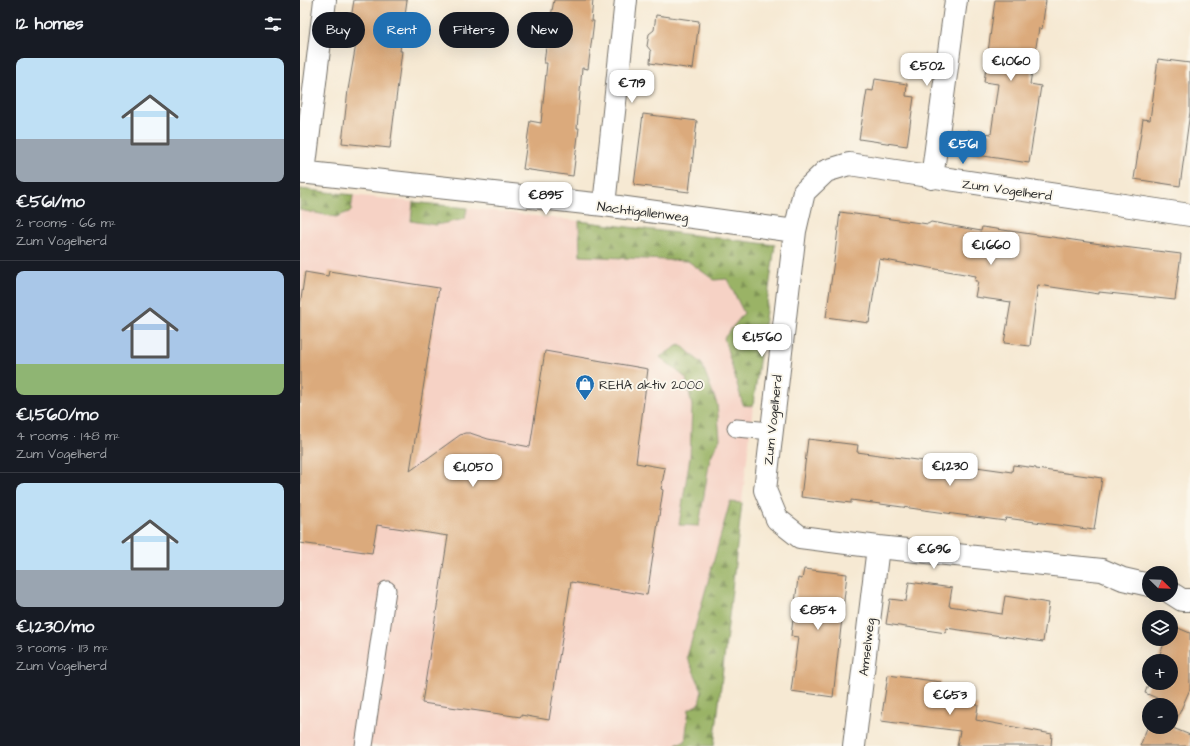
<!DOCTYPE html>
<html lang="en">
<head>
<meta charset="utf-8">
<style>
  :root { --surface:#171b24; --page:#242831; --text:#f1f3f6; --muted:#9ea1a6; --line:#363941; --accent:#1f6fb2 }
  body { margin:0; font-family:"Architects Daughter",sans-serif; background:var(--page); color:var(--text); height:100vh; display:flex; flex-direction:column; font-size:15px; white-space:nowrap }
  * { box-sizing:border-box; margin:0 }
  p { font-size:13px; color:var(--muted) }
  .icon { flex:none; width:22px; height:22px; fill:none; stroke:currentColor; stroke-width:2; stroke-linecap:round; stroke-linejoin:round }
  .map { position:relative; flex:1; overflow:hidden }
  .drawer { display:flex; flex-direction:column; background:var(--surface); width:300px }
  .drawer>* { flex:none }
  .guide { position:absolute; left:12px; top:12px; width:380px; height:36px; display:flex; gap:8px }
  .needle { width:26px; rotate:113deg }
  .controls { position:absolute; left:842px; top:566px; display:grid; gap:8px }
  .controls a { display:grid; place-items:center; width:36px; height:36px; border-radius:50%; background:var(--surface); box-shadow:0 4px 16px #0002; font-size:20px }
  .price { position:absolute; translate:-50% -34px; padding:0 9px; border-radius:8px; background:#fff; color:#222; font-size:13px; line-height:26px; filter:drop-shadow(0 1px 2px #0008) }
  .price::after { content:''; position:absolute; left:50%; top:24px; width:12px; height:9px; margin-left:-6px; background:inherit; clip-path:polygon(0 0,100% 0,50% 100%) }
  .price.current { background:var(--accent); color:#fff }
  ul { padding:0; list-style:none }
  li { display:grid; align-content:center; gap:8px; height:212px; padding:0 16px }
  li+li { border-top:1px solid var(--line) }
  li span { display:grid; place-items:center; height:124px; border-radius:8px; color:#555 }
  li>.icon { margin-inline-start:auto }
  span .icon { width:72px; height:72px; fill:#fffc; stroke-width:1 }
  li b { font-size:17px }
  h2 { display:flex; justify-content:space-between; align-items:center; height:48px; padding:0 16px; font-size:17px }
  .tag { padding:0 14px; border-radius:18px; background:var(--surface); box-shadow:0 4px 16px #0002; font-size:14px; line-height:36px }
  .tag.current { background:var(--accent); color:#fff }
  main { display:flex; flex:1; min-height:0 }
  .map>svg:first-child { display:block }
</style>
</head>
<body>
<main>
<section class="drawer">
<h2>12 homes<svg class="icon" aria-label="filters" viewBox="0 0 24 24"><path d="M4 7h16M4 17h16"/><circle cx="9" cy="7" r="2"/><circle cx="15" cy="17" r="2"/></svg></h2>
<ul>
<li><span style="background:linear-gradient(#bfe0f5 65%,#9aa5b1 0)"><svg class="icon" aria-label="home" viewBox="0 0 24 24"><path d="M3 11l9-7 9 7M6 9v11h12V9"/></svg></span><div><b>€561/mo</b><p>2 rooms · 66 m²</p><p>Zum Vogelherd</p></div></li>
<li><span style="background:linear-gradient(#a9c7e8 75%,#8fb573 0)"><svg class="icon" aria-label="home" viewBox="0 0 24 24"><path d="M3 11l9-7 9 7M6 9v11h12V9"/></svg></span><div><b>€1,560/mo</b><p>4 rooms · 148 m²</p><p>Zum Vogelherd</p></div></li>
<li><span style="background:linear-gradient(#bfe0f5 70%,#9aa5b1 0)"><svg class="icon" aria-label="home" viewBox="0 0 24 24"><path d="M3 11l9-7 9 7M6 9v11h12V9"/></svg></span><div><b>€1,230/mo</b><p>3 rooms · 113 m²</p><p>Zum Vogelherd</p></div></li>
</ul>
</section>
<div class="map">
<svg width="890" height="746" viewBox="0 0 890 746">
  <defs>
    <pattern id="forest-firs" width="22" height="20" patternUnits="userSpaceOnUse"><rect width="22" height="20" fill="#9ab366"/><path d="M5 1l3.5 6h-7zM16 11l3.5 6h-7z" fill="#7e9254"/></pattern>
  </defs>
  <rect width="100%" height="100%" fill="#fbf7ec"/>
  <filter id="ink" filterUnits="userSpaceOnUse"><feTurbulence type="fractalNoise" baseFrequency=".025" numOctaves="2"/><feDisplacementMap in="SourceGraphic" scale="8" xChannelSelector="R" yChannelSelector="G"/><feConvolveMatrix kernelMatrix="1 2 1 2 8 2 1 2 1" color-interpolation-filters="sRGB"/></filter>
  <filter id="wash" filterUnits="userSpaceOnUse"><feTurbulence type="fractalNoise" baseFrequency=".012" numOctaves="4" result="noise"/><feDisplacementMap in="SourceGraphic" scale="16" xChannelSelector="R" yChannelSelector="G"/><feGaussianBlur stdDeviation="0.9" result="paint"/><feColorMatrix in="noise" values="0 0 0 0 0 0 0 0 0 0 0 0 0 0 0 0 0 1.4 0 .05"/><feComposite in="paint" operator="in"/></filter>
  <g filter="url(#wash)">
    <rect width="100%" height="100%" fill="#f6e9d3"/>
    <!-- built -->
    <path fill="#f6d2c5" d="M 0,189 L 279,221 L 475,245 L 453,406 L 414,746 L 0,746 Z"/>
    <!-- forest -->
    <path fill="url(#forest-firs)" stroke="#626f48" d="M 0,189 L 53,195 L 51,211 L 36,217 L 0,210 Z
      M 113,202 L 167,208 L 165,219 L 136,225 L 111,221 Z
      M 279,221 L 475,245 L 453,406 L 443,405 L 424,338 L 444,313 L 427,279 L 414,280 L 388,261 L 280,256 Z
      M 380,344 L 402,364 L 417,404 L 420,439 L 410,458 L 399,526 L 379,525 L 390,457 L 392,406 L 386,378 L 360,357 Z
      M 430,502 L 442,503 L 414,746 L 376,746 L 377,743 L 385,742 L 389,709 L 399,704 L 402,690 L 387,657 Z"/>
    <g id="blocks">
      <!-- building -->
      <path fill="#dbaa7b" d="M 54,0 L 107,0 L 100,51 L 102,51 L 90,148 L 42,143 L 48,90 L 56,44 L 47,43 Z
        M 254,0 L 293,0 L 291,21 L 294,21 L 288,69 L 282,68 L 277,128 L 279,128 L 273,176 L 223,169 L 230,121 L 241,123 L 247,63 L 244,63 L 250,15 L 251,16 Z
        M 695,0 L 746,0 L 742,29 L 739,28 L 730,84 L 741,86 L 729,163 L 664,153 L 667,130 L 691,134 L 698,84 L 684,82 Z
        M 356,15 L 399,21 L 393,69 L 350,63 L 351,51 L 347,46 L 349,34 L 354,30 Z
        M 858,59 L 890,63 L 890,112 L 880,186 L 834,179 L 843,119 L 850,120 Z
        M 575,79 L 607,84 L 606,96 L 614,97 L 607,146 L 559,139 L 567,90 L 573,91 Z
        M 343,114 L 397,121 L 389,192 L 334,185 Z
        M 540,212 L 628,224 L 631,222 L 681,231 L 682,227 L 815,246 L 881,254 L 875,300 L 799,292 L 799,294 L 738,285 L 730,346 L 704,343 L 711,302 L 675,297 L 678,281 L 675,281 L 676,276 L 579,259 L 569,323 L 526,317 L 535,254 Z
        M 29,271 L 139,288 L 110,471 L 160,435 L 165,433 L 170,433 L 188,439 L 230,447 L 245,351 L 348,369 L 336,463 L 365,468 L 361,489 L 363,490 L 347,595 L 271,582 L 249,720 L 221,715 L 221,717 L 122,703 L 148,536 L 77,525 L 72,553 L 0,543 L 0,306 L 5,272 L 28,276 Z
        M 508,439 L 558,445 L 557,452 L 668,467 L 669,466 L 712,472 L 713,465 L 736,468 L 736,469 L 802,478 L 794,530 L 706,518 L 705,521 L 551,500 L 551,503 L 501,497 Z
        M 504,569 L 547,574 L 533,697 L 491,691 L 498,637 L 491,636 L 498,578 L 502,579 Z
        M 609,582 L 652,588 L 649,606 L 702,614 L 705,596 L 749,603 L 743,642 L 646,628 L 646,633 L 586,624 L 590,599 L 606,601 Z
        M 871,625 L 890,633 L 890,689 L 873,728 L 890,735 L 890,746 L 840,746 L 849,723 L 849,727 L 871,727 L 871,705 L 856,705 L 859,699 L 845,693 L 849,682 L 871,683 L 871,661 L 857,661 L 866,639 L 871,639 Z
        M 588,675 L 641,682 L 639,698 L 678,705 L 676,720 L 752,734 L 751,746 L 657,746 L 660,731 L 581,721 Z"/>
    </g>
  </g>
  <g filter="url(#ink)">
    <use href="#blocks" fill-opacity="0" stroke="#726e66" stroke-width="1"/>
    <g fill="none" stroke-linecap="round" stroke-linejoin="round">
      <!-- service casing -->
      <g stroke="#726e66" stroke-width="19">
        <path id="service" d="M 436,428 L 471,431
          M 64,746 L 87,590"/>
      </g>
      <!-- minor casing -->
      <g stroke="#726e66" stroke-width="24">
        <path id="minor" d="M 0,172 L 304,205 L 495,231
          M 4,173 L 25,0
          M 632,178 L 656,0
          M 304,205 L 326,0
          M 849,585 L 823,579 L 802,570 L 578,547 L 500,537 L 477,519 L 465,490 L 495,231 L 504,192 L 526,171 L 549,164 L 890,215
          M 871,593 L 882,600 L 890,600
          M 554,746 L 578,547"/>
      </g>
      <!-- service -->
      <use href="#service" stroke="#fff" stroke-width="17"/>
      <!-- minor -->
      <use href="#minor" stroke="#fff" stroke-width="22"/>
    </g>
  </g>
  <!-- icons -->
  <defs>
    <g id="shop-pin" transform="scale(1)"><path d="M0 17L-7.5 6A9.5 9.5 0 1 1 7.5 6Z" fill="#1f6fb2" stroke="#fbf7ec"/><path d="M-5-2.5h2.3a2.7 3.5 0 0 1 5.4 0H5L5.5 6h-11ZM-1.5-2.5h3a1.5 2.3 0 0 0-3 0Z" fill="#fff"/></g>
  </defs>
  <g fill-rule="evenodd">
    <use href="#shop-pin" x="285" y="384"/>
  </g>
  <g text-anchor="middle" stroke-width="4" stroke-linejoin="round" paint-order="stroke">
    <!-- street labels -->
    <g font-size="13" fill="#2b2b2b" stroke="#fbf7ec">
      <text transform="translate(707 189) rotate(8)" y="5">Zum Vogelherd</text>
      <text transform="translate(343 211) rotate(7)" y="5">Nachtigallenweg</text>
      <text transform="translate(472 420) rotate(-84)" y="5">Zum Vogelherd</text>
      <text transform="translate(566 647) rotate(-83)" y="5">Amselweg</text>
    </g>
    <!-- poi labels -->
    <g font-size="13" fill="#2b2b2b" stroke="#fbf7ec" text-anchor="start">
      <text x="299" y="389">REHA aktiv 2000</text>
    </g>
  </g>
</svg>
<div class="controls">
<a><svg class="needle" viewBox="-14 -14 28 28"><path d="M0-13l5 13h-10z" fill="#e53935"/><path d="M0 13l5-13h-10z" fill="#9ea1a6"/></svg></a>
<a><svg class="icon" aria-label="layers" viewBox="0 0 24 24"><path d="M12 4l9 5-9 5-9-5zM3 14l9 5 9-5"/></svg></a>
<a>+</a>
<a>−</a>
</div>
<b class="price" style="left:711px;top:82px">€1,060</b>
<b class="price" style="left:627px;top:87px">€502</b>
<b class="price" style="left:332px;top:104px">€719</b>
<b class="price current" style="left:663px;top:165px">€561</b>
<b class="price" style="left:246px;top:216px">€895</b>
<b class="price" style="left:691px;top:266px">€1,660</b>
<b class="price" style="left:462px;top:358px">€1,560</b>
<b class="price" style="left:650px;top:487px">€1,230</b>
<b class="price" style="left:173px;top:488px">€1,050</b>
<b class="price" style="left:634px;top:570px">€696</b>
<b class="price" style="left:518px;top:631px">€854</b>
<b class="price" style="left:650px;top:716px">€653</b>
<div class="guide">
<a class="tag">Buy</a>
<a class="tag current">Rent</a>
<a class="tag">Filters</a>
<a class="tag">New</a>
</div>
</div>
</main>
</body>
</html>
